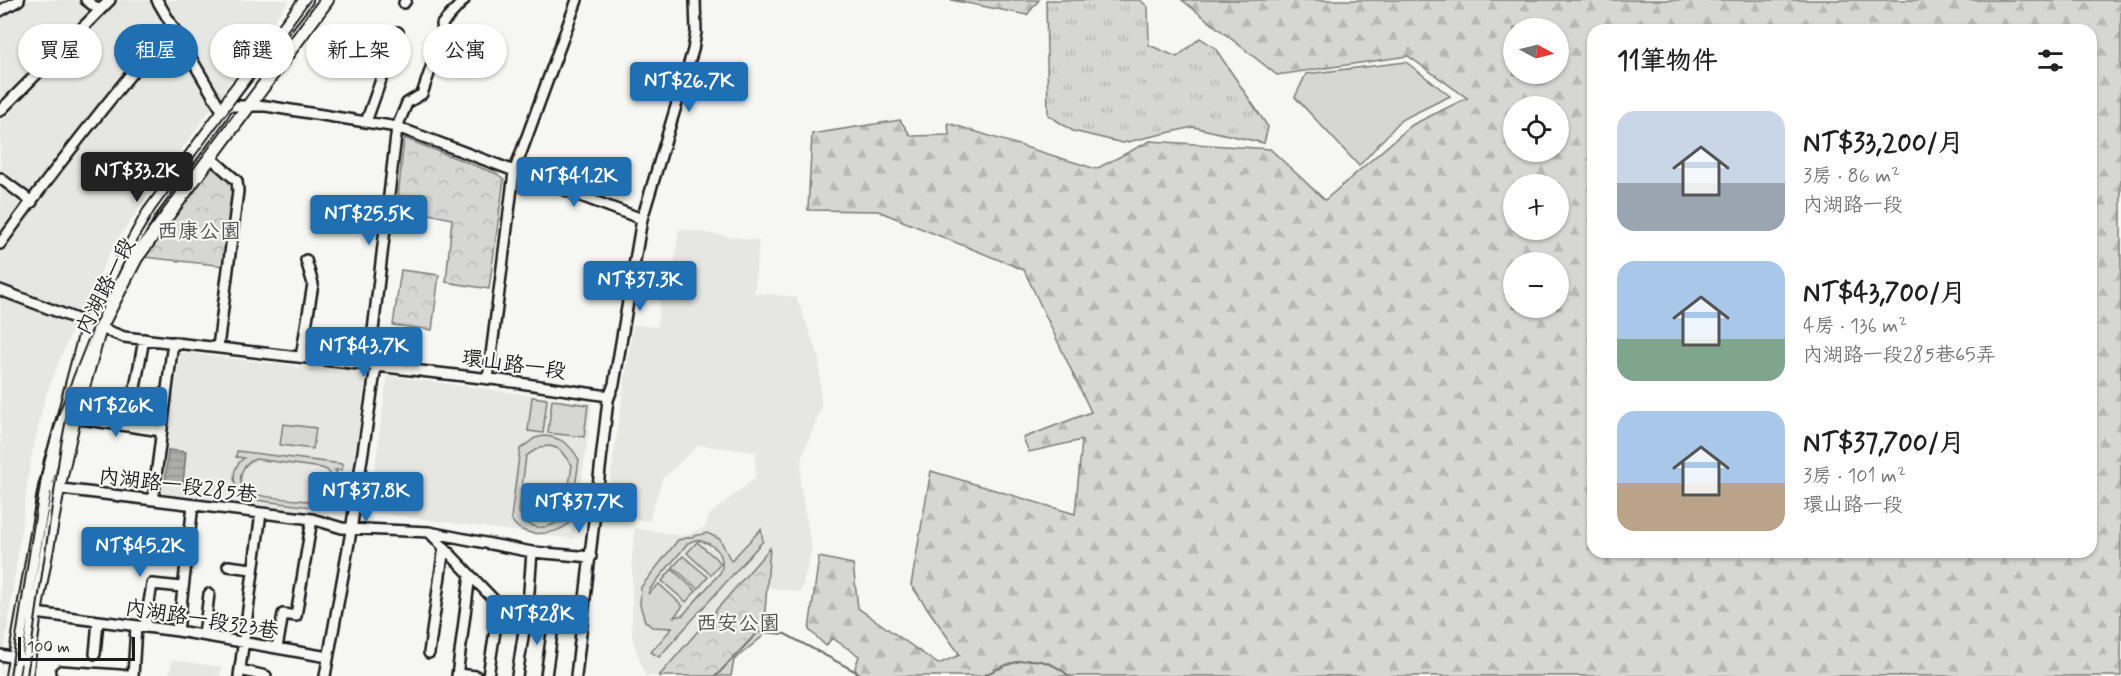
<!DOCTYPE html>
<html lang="zh-TW">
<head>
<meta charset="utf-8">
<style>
  :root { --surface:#fff; --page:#f2f2f2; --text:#222; --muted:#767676; --accent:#1f6fb2 }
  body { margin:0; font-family:Mynerve,"LXGW WenKai TC",sans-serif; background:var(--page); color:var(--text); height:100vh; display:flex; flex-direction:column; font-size:22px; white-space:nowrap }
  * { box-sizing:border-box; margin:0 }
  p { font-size:20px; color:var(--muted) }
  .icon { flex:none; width:33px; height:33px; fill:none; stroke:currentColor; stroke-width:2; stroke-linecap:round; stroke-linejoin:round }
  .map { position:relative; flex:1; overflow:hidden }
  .panel { position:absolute; left:1587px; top:24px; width:510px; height:534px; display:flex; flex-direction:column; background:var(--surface); border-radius:18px; box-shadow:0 2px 4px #0004 }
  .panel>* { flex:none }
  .guide { position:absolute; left:18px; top:24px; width:570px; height:54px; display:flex; gap:12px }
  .needle { width:39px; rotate:97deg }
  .fabs { position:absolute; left:1503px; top:18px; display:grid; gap:12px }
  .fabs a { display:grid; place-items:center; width:66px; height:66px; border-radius:50%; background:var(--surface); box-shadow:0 2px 4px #0004; font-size:30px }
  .scale { position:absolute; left:18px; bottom:15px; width:117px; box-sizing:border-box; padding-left:6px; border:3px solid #1c1c1c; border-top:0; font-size:16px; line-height:21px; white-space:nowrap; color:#1c1c1c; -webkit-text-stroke:4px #f6f6f2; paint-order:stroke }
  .price { position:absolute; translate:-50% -51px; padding:0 14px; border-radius:6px; background:var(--accent); color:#fff; font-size:20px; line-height:39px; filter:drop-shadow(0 2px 3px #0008) }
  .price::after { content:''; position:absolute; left:50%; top:36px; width:18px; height:14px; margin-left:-9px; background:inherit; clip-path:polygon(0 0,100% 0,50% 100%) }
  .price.current { background:#222; color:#fff }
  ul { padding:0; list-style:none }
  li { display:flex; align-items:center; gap:18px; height:150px; padding:0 30px }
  li span { display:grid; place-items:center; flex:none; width:168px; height:120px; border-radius:18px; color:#555 }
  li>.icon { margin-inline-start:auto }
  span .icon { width:72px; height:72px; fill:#fffc; stroke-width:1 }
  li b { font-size:26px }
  h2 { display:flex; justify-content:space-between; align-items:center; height:72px; padding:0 30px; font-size:26px }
  .tag { padding:0 21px; border-radius:27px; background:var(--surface); box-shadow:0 2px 4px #0004; font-size:21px; line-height:54px }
  .tag.current { background:var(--accent); color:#fff }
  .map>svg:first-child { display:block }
</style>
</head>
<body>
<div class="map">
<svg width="2121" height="676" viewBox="0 0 2121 676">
  <defs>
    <pattern id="grass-tufts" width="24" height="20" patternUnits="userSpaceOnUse" patternTransform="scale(1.5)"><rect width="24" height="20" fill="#d6d6d2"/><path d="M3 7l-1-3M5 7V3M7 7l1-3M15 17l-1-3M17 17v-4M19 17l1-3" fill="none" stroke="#b7b7b4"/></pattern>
    <pattern id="forest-firs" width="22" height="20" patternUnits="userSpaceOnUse" patternTransform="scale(1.5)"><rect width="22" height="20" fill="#d6d6d2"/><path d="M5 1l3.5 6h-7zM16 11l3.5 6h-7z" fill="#b7b7b4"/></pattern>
    <pattern id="park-crowns" width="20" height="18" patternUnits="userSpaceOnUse" patternTransform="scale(1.5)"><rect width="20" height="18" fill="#d6d6d2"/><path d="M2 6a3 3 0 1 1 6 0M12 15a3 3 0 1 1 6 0" fill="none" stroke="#b7b7b4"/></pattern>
    <pattern id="water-rules" width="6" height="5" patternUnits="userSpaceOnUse" patternTransform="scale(1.5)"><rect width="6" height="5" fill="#acaca9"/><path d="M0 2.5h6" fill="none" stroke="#939391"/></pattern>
  </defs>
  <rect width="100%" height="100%" fill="#f6f6f2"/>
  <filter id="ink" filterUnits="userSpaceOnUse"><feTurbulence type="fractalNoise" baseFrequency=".0167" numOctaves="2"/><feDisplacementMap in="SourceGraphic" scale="12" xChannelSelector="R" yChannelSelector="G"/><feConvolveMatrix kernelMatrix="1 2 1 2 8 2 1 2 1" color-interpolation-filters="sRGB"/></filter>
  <g filter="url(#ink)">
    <!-- built -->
    <path fill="#e6e6e2" d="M 0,0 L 289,0 L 114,244 L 67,342 L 45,397 L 30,464 L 1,676 Z
      M 679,229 L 759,241 L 754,293 L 796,297 L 819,356 L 821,409 L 802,456 L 800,485 L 812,549 L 801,592 L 767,587 L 769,549 L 659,676 L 650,676 L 645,675 L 632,637 L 632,555 L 635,528 L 683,536 L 705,527 L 709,515 L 755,478 L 756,452 L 699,445 L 662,479 L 649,521 L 605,514 L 633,325 L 657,327 L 661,290 L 671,290 Z
      M 180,352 L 366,375 L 346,516 L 161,494 Z
      M 387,376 L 592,403 L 574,539 L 369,512 Z
      M 172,660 L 222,667 L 220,676 L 169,676 Z"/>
    <!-- grass -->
    <path fill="url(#grass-tufts)" stroke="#797977" stroke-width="1.5" d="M 1046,0 L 1140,0 L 1148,7 L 1149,45 L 1177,57 L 1200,38 L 1215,48 L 1268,127 L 1264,143 L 1193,127 L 1123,143 L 1073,131 L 1048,115 Z"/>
    <!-- forest -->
    <path fill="url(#forest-firs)" stroke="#797977" stroke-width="1.5" fill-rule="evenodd" d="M 951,0 L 1039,0 L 1027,15 Z
      M 1182,0 L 2121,0 L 2121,676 L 857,676 L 855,668 L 859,656 L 832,638 L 826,646 L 809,630 L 819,557 L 853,564 L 858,608 L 938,664 L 960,655 L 911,585 L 931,471 L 1075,514 L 1082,440 L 1029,452 L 1023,438 L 1091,412 L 1024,270 L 878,211 L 808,210 L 812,134 L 900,120 L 911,136 L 949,135 L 948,123 L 1096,169 L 1150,141 L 1270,149 L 1325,200 L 1412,125 L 1467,98 L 1408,56 L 1277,75 ZM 1514,28 L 1558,28 L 1558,74 L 1514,74 ZM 1593,30 L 2091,30 L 2091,552 L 1593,552 ZM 1514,106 L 1558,106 L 1558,152 L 1514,152 ZM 1514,184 L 1558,184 L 1558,230 L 1514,230 ZM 1514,262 L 1558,262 L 1558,308 L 1514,308 Z"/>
    <!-- park -->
    <path fill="url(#park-crowns)" stroke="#797977" stroke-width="1.5" d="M 404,138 L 497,174 L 504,179 L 489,289 L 446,282 L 452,219 L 397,207 Z
      M 214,158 L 237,177 L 225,266 L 143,257 Z
      M 401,270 L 439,275 L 432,330 L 393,325 Z
      M 770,548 L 763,636 L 734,660 L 731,676 L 659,676 Z"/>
    <!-- pitch -->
    <path fill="#d6d6d2" stroke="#797977" stroke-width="1.5" fill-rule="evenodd" d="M 1406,62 L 1450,96 L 1401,120 L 1359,166 L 1295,97 L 1306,74 Z
      M 532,397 L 547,399 L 543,433 L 528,431 Z
      M 552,400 L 588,405 L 584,437 L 548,433 Z
      M 283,424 L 316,428 L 313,449 L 280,445 Z
      M 544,436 C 561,437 571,445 579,460 L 570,522 C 557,537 518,539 511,518 L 520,449 L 535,438 ZM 550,446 L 559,449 L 572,465 L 565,513 C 554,532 527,532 519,512 L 526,456 L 540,447 Z
      M 237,451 L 342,464 L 342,470 L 335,470 L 341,479 L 342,491 L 339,497 L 328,506 L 320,508 L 247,499 C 232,490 229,469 244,458 L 236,457 ZM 256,459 L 322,468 L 327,470 L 333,478 C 336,491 330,500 317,502 C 304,500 257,498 248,492 C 234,482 242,463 256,459 Z
      M 761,529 L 763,541 L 659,657 L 651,652 L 672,628 L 652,627 L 645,621 L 640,605 L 641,587 L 678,540 L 707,533 L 720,539 L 731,561 ZM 695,540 C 713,542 728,554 720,573 L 683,615 L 674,617 L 683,606 L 659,584 L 648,594 L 650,589 L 688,543 Z
      M 697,542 L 721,563 L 711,575 L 687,553 Z
      M 683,556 L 708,577 L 698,589 L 673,567 Z
      M 672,569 L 696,591 L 686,602 L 662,581 Z"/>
    <!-- water -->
    <path fill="url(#water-rules)" stroke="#727271" stroke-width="1.5" d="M 168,450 L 186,452 L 183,484 L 165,482 Z"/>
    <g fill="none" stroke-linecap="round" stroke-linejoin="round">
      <!-- stream -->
      <path stroke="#727271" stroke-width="2" d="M 716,676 L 758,632 L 785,634 L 864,676
        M 983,676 C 1014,659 1040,651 1069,676"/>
      <!-- minor casing -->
      <g stroke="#1c1c1c" stroke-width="14">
        <path id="minor" d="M 86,0 L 99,10
          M 157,0 L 219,106 L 266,106 L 397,127 L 642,219
          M 404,3 L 406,0
          M 0,11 L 19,0
          M 0,111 L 110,0
          M 366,122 L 398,32
          M 210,157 L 237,181 L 238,191 L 218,347
          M 0,178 L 32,202
          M 0,244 C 54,169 111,97 171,26
          M 0,290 L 124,337 L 499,380 L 608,396
          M 301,357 L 313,284 L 306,260
          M 488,379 L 514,172 L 577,0
          M 74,418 L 161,431
          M 128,426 L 144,339
          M 45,487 L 312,519 L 342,528 L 429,532 L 532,552 L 591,557
          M 153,500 L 173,342
          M 430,533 L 499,605 L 528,604
          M 228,566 L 252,569
          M 35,613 L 178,631 L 328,657
          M 145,627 L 152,584 L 182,587
          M 178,631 L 193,505
          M 204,635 L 209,594
          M 277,648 L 283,614 L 296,616 L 312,519
          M 429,653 L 444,547
          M 95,654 L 98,621
          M 0,655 L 28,660
          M 240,670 L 266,676
          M 61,671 L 133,676 L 136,626
          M 458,674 L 476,676
          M 239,676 L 261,513
          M 325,676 L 350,537 L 376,366 L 372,339 L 397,127 L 407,103 L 422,94 L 443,33 L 442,24 L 464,0
          M 457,676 L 470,575
          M 488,676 L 499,605
          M 517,676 L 528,604 L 532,552
          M 546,676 L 554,619
          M 576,676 L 608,400 L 614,384 L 642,219 L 693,50 L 696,32 L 695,0"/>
      </g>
      <!-- major casing -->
      <g stroke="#1c1c1c" stroke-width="16">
        <path id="major" d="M 12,676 L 45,487 L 88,324 L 149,213 L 221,115 L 232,95 L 306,0
          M 26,676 L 35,613 L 58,489 L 74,418 L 100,328 L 136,258 L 327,0"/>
      </g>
      <!-- minor -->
      <use href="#minor" stroke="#f6f6f2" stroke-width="9"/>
      <!-- major -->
      <use href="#major" stroke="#f6f6f2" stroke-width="12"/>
      <!-- rail -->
      <path stroke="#1c1c1c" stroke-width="2" d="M 10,676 L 44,459 L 60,410 L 93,327 L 125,260 L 155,210 L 310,0
        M 27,676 L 61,445 L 68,409"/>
    </g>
  </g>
  <g text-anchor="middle" stroke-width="4.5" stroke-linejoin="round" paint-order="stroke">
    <!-- park labels -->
    <g font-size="21" fill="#545453" stroke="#f6f6f2">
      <text x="199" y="238">西康公園</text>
      <text x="738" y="630">西安公園</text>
    </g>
    <!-- street labels -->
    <g font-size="21" fill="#1c1c1c" stroke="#f6f6f2">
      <text transform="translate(105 286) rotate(-63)" y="7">內湖路一段</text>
      <text transform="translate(514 364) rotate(8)" y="7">環山路一段</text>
      <text transform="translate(178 485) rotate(7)" y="7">內湖路一段285巷</text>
      <text transform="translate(202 619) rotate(9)" y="7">內湖路一段323巷</text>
    </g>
  </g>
</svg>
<div class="fabs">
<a><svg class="needle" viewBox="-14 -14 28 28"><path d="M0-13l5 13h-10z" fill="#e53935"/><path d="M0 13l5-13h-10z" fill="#767676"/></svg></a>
<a><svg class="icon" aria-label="locate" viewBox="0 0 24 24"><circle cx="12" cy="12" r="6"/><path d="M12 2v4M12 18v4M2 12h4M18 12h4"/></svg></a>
<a>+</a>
<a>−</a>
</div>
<div class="scale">100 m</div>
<b class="price" style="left:689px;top:113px">NT$26.7K</b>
<b class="price current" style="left:137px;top:203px">NT$33.2K</b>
<b class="price" style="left:574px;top:208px">NT$41.2K</b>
<b class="price" style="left:369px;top:246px">NT$25.5K</b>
<b class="price" style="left:640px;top:312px">NT$37.3K</b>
<b class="price" style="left:364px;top:378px">NT$43.7K</b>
<b class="price" style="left:116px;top:438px">NT$26K</b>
<b class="price" style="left:366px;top:523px">NT$37.8K</b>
<b class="price" style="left:579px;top:534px">NT$37.7K</b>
<b class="price" style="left:140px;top:578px">NT$45.2K</b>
<b class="price" style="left:537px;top:646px">NT$28K</b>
<div class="guide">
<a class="tag">買屋</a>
<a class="tag current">租屋</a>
<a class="tag">篩選</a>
<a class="tag">新上架</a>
<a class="tag">公寓</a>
</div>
<section class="panel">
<h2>11筆物件<svg class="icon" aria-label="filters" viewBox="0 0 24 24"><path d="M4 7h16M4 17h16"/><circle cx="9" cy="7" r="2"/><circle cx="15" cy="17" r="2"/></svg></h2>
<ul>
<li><span style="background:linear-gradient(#c9d6e8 60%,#9aa5b1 0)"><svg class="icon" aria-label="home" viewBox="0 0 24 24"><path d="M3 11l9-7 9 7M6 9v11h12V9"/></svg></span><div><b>NT$33,200/月</b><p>3房 · 86 m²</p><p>內湖路一段</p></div></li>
<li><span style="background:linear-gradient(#a9c7e8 65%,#7fa58c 0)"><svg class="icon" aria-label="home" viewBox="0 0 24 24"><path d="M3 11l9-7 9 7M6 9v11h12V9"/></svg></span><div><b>NT$43,700/月</b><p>4房 · 136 m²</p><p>內湖路一段285巷65弄</p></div></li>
<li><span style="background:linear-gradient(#a9c7e8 60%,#b9a48a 0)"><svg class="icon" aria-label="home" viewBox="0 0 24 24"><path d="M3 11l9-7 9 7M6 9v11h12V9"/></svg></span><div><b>NT$37,700/月</b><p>3房 · 101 m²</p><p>環山路一段</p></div></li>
</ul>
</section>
</div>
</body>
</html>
